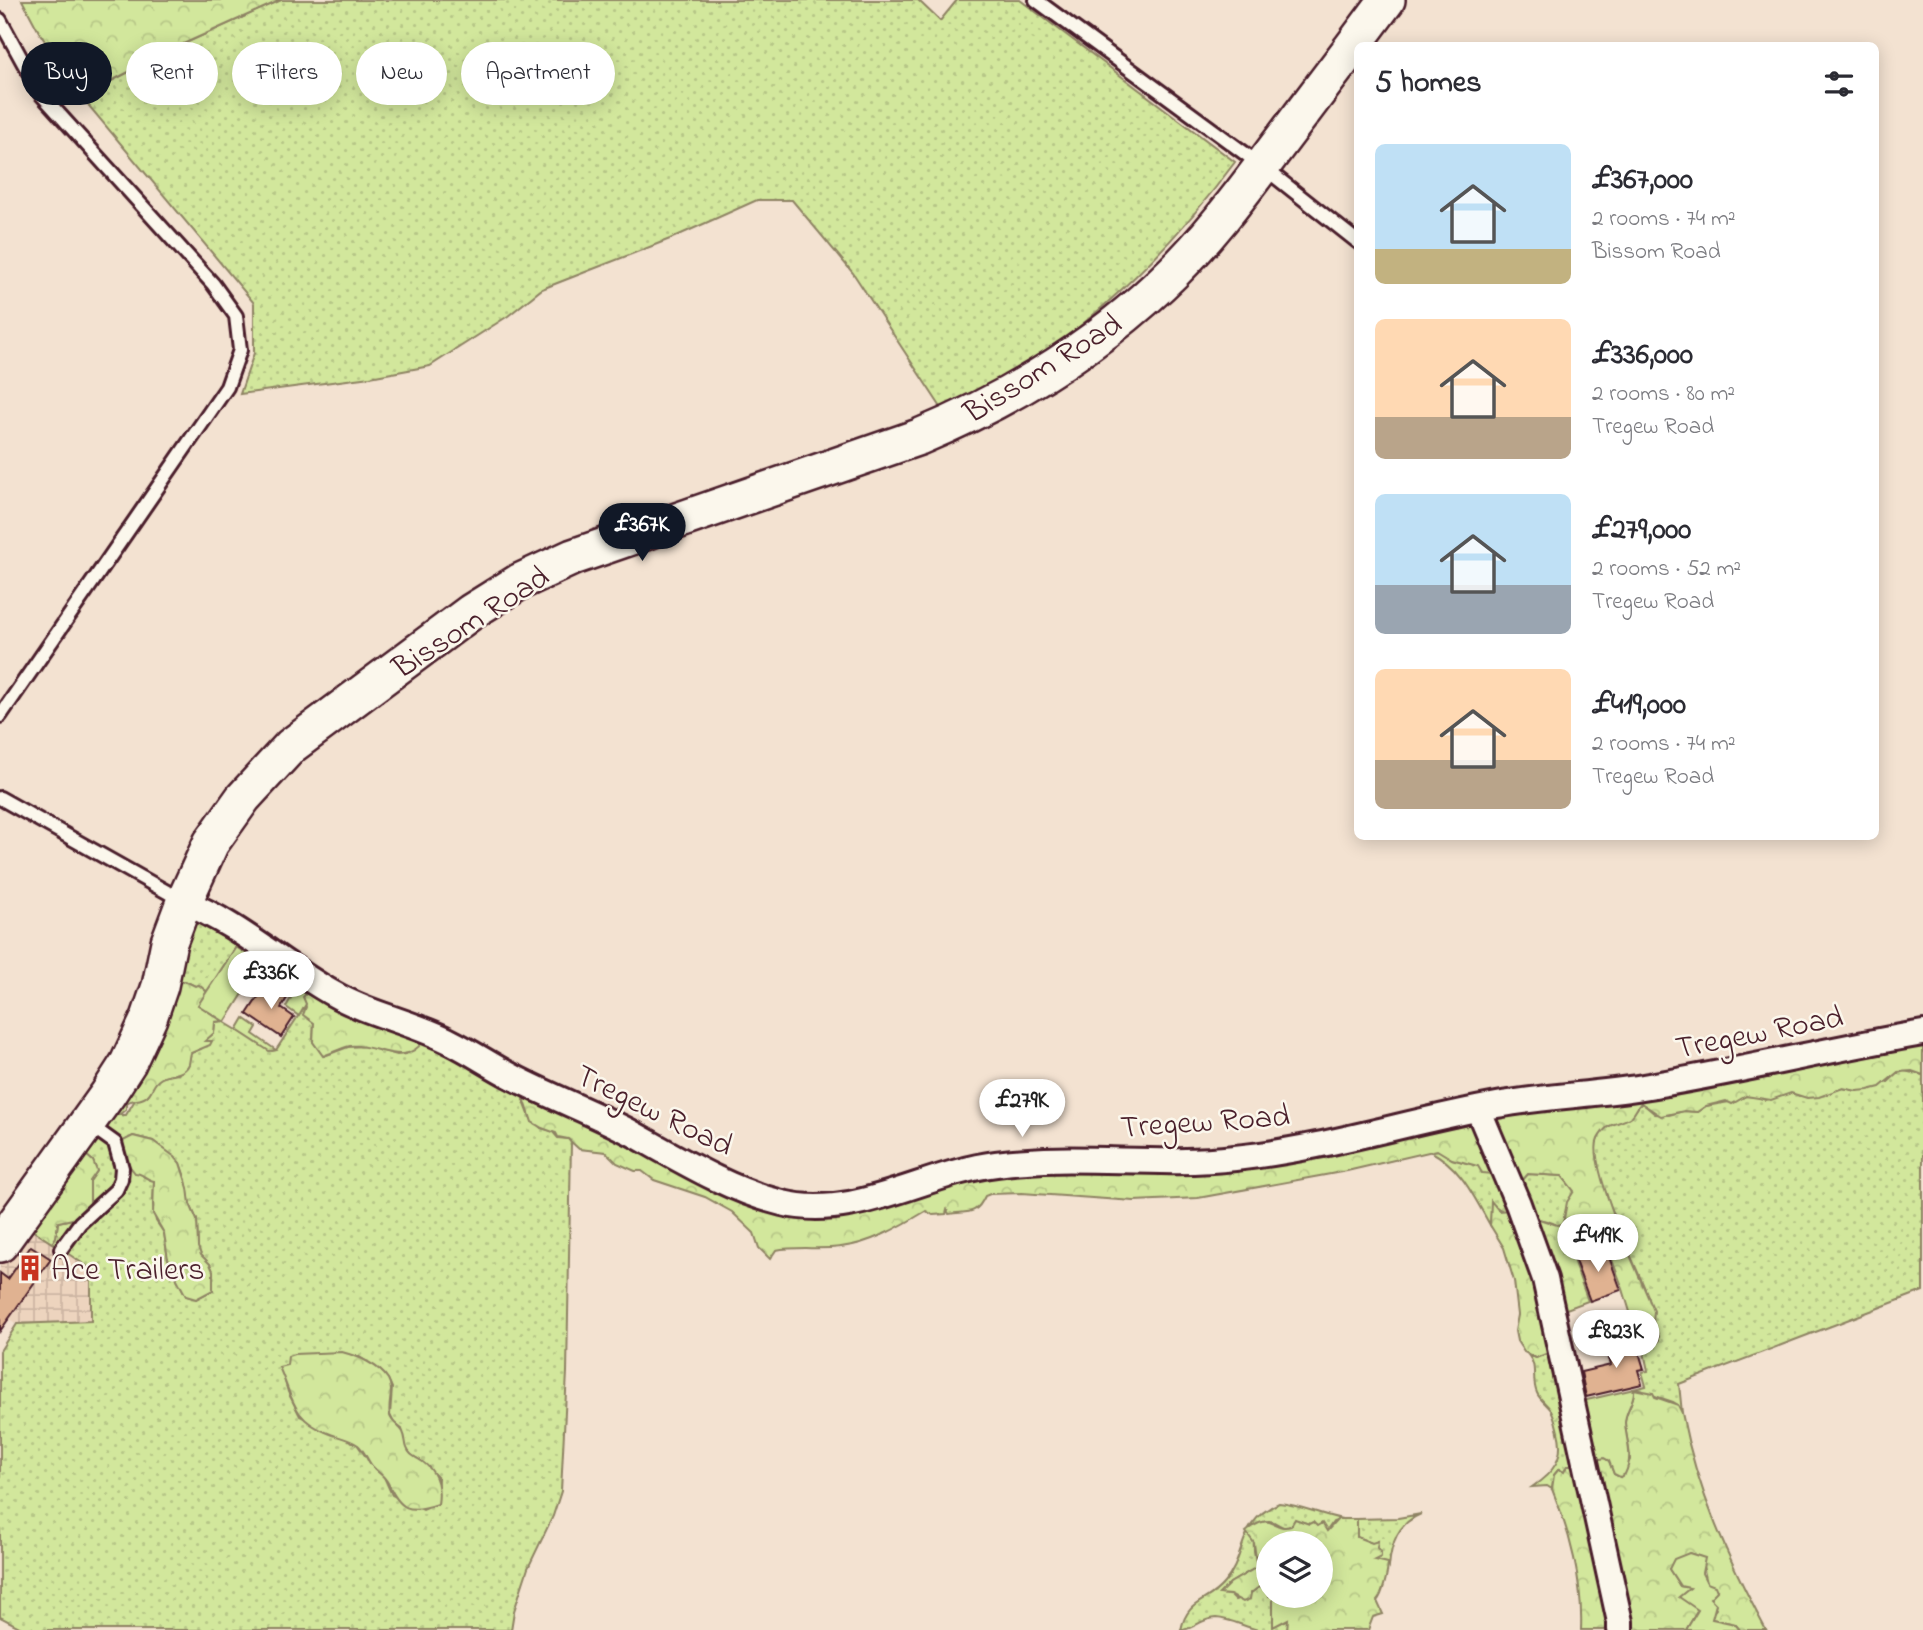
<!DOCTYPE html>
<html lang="en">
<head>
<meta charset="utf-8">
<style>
  :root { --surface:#fff; --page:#f2f2f3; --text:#2b2b33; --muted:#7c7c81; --accent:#111827 }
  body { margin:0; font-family:"Indie Flower",sans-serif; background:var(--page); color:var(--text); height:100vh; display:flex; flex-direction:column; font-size:26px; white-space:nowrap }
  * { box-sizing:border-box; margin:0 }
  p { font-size:23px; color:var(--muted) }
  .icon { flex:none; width:38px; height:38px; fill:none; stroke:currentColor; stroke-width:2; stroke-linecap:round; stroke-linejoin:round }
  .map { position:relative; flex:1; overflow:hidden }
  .drawer { position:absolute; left:1354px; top:42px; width:525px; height:798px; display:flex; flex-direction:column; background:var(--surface); border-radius:10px; box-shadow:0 4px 18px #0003 }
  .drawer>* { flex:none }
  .hud { position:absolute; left:21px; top:42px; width:665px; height:63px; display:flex; gap:14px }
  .fabs { position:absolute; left:1256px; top:1531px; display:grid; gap:14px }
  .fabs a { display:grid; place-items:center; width:77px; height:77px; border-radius:50%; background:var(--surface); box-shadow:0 4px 18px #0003; font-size:35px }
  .price { position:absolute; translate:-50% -60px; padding:0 16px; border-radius:24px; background:#fff; color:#222; font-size:23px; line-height:46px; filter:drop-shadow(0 2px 4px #0008) }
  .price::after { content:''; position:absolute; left:50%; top:42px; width:21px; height:16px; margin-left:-10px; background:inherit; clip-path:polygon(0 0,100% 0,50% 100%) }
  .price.selected { background:var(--accent); color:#fff }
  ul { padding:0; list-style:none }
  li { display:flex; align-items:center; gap:21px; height:175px; padding:0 21px }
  li span { display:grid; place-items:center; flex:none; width:196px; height:140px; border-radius:10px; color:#555 }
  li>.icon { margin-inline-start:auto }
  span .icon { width:84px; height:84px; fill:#fffc; stroke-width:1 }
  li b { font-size:30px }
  h2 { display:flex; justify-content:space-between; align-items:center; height:84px; padding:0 21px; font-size:30px }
  .chip { padding:0 24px; border-radius:32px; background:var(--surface); box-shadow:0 4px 18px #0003; font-size:24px; line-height:63px }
  .chip.selected { background:var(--accent); color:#fff }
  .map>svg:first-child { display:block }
</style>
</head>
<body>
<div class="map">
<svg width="1923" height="1630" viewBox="0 0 1923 1630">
  <defs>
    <pattern id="industrial-grid" width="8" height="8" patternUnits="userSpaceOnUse" patternTransform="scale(1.75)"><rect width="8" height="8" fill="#edd4be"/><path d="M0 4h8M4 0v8" fill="none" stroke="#cdb6a3"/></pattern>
    <pattern id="grass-dots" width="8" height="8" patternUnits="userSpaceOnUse" patternTransform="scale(1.75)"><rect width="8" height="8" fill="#d2e79c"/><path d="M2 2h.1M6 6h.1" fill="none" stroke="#b6c687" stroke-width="1.8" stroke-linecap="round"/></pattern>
    <pattern id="forest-crowns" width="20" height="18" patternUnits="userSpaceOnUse" patternTransform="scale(1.75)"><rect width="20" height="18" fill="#d2e79c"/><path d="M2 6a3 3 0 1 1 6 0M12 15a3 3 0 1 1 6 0" fill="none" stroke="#b6c687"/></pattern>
  </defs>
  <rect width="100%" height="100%" fill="#f3e2d1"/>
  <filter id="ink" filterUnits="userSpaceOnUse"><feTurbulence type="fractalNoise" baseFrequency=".0143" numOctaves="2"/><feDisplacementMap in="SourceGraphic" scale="14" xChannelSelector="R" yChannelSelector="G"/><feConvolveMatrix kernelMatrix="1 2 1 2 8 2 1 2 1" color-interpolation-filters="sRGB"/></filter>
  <g filter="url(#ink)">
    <!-- industrial -->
    <path fill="url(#industrial-grid)" d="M 18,1221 L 91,1269 L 91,1321 L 17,1324 L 0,1313 L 0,1246 Z"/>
    <!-- grass -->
    <path fill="url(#grass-dots)" stroke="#8e8364" stroke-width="2" fill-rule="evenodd" d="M 281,0 L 918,0 L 940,21 L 957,0 L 1020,0 L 1235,162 C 1179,238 1114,303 1038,359 C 1010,380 975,395 944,412 L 853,273 L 792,200 L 757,200 L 670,239 L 542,289 L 508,316 L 430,366 L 370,377 L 240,394 L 254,353 L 254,303 L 79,94 L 90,92 L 181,45 Z
      M 185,902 L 270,953 L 262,964 L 236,947 L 207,992 L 199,985 L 195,986 L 185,981 L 170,983 Z
      M 306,1004 L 304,1015 L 314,1023 L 313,1042 L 324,1056 L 348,1047 L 365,1046 L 397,1055 L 406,1054 L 423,1041 L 522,1083 L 523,1099 L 530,1117 L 541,1128 L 552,1131 L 558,1138 L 568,1139 L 571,1143 L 567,1372 L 561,1491 L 553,1516 L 528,1568 L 514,1611 L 511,1630 L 25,1630 L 0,1617 L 0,1351 L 17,1324 L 91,1321 L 91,1269 L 52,1243 L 56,1237 L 58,1222 L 82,1217 L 90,1207 L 90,1181 L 97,1171 L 93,1161 L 86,1155 L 81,1156 L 114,1115 L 126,1115 L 135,1100 L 148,1095 L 155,1083 L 162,1077 L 178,1074 L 188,1064 L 191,1053 L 201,1049 L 208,1042 L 204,1041 L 214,1033 L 215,1022 L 222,1021 L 272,1051 L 276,1050 ZM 133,1136 L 153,1141 L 180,1163 L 186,1180 L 190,1204 L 197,1220 L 198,1248 L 201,1255 L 210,1264 L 213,1271 L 213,1290 L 196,1299 L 186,1296 L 177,1279 L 175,1269 L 168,1259 L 164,1233 L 156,1221 L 153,1205 L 154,1180 L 144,1177 L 124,1153 L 124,1141 ZM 294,1354 L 358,1356 L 378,1369 L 388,1379 L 392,1388 L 390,1415 L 394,1423 L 402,1429 L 406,1448 L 412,1456 L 420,1460 L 438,1478 L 437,1504 L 423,1510 L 392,1495 L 384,1477 L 373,1467 L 357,1444 L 300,1416 L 288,1392 L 284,1378 Z
      M 1904,1071 L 1923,1075 L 1923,1291 L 1679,1384 L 1682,1413 L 1678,1405 L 1673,1402 L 1634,1389 L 1646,1386 L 1642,1372 L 1648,1371 L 1644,1352 L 1651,1348 L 1657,1331 C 1651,1323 1652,1307 1648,1296 C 1637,1268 1589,1168 1596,1144 C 1604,1117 1619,1127 1631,1115 C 1635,1112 1637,1107 1642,1103 L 1655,1114 L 1669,1115 L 1684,1111 L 1697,1112 L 1706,1106 L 1735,1101 L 1746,1096 L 1758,1097 L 1765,1100 L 1791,1092 L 1799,1096 L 1843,1088 L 1857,1091 L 1888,1082 L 1898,1073 Z
      M 1440,1150 L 1452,1159 L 1478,1166 L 1519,1184 L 1528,1174 L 1562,1176 L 1574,1191 L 1565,1213 L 1563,1224 L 1557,1225 C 1540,1214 1509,1222 1492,1203 L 1490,1225 C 1473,1195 1461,1167 1430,1151 Z
      M 1553,1351 L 1587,1469 L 1567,1466 L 1564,1473 L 1559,1469 L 1554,1475 L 1552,1489 L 1547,1486 L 1532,1487 C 1554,1472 1565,1458 1558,1432 C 1556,1424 1555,1417 1551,1410 C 1547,1404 1540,1400 1537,1393 C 1531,1381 1538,1367 1529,1356 L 1536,1358 Z
      M 1279,1503 C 1301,1505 1321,1515 1342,1519 L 1333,1522 L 1326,1532 L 1317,1526 L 1295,1520 L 1291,1526 C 1280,1530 1279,1522 1270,1521 C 1264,1520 1258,1524 1253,1526 L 1254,1551 L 1257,1567 L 1230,1583 L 1220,1594 L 1230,1595 L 1235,1600 L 1251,1593 L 1259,1587 L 1269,1587 L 1269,1596 L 1273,1596 L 1273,1626 L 1289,1619 L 1287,1630 C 1278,1630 1267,1630 1259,1630 C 1244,1627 1232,1619 1216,1618 C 1202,1618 1192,1630 1181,1630 C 1187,1599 1207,1604 1224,1583 C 1248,1556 1235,1523 1279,1503 Z
      M 1421,1514 C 1398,1523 1391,1543 1389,1567 L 1387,1563 L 1374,1560 L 1377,1548 L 1372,1543 L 1357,1537 L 1357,1519 L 1398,1518 Z"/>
    <!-- forest -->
    <path fill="url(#forest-crowns)" stroke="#8e8364" stroke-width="2" d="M 22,0 L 281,0 L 181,45 L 90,92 L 79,94 L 39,32 Z
      M 185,981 L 195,986 L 199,985 L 207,992 L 199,1005 L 222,1021 L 215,1022 L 214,1033 L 205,1041 L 212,1041 L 210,1045 L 191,1053 C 190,1056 190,1060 189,1064 C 184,1076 169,1073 160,1079 C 153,1083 153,1091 147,1096 C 141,1102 133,1098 126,1103 L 126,1109 L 119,1115 L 114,1115 L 170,983 Z
      M 307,989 L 423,1041 C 405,1069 375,1043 350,1046 C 341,1048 332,1053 323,1056 L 313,1042 L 314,1023 L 303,1015 L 306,1007 L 303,997 Z
      M 1923,1034 L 1923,1075 L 1912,1071 L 1898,1072 L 1880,1087 L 1868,1090 L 1857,1091 L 1843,1088 L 1819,1097 L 1807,1098 L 1791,1093 L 1771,1100 L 1746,1096 L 1732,1104 L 1726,1101 L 1706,1106 L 1697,1112 L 1684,1111 L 1661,1116 L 1641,1103 C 1637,1107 1636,1112 1632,1116 C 1617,1127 1609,1119 1598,1139 C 1586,1163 1642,1282 1654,1311 L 1653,1323 L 1659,1336 L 1659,1341 L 1644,1352 L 1641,1348 L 1623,1289 L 1606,1244 L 1572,1257 L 1588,1301 L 1553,1314 L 1553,1351 L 1536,1358 L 1524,1352 L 1517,1341 L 1515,1331 L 1518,1315 L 1514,1281 L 1504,1248 L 1490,1225 L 1491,1201 L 1499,1211 L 1509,1210 L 1532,1220 L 1536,1218 L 1557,1225 L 1563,1224 L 1567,1202 L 1574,1191 L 1562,1176 L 1528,1174 L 1519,1184 L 1493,1174 L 1482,1173 L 1478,1166 L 1452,1159 L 1437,1150 L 1347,1171 L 1198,1198 L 1134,1201 L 1022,1193 L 990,1194 L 985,1196 C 976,1216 968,1211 949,1214 L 947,1210 L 946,1214 L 933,1215 L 926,1211 C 901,1226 870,1244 841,1247 C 819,1250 798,1246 776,1250 L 770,1259 L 759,1248 L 754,1233 L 732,1212 L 705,1197 L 654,1180 L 642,1171 L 635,1171 L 617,1163 L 606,1152 L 579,1149 L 568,1139 L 558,1137 L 556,1133 L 542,1128 L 532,1122 L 523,1095 L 795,1206 L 937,1179 L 1185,1163 Z
      M 133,1136 L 153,1141 L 175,1157 L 180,1163 L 188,1188 L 190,1204 L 197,1220 L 198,1247 L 201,1255 L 210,1264 L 213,1271 L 213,1290 L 196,1299 L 186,1296 L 177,1279 L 175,1269 L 168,1259 L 164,1233 L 153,1214 L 154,1181 C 146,1180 143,1173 135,1173 L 125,1160 L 123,1141 Z
      M 86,1155 L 93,1161 L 97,1171 L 90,1181 L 90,1207 L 82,1217 L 58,1222 L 56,1237 L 52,1243 L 18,1221 L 81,1156 Z
      M 342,1352 C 358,1356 379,1365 388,1379 C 395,1391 387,1404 390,1416 C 392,1423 400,1426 403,1432 C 406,1438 405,1443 407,1448 C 409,1454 413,1456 418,1459 C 436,1469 441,1485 438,1504 C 409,1514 400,1510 388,1483 C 384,1475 378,1473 373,1467 C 367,1460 365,1451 358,1445 C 350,1439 337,1437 328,1433 C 292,1419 293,1398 279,1367 L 287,1365 L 288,1356 L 294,1354 Z
      M 1634,1389 L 1653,1393 L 1655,1397 L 1678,1405 L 1682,1413 C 1697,1491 1729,1561 1766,1630 L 1740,1630 L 1735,1624 L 1712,1619 L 1712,1614 L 1716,1609 L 1710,1598 L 1717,1590 L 1707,1583 L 1701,1557 L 1689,1553 L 1669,1569 L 1680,1586 L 1691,1588 L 1694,1606 L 1698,1610 L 1686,1630 L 1581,1630 C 1583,1583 1570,1532 1552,1489 L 1554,1475 L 1559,1469 L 1564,1472 L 1567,1466 L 1574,1466 L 1604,1458 L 1609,1461 L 1614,1474 L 1620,1477 L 1630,1460 C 1630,1447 1625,1434 1625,1421 C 1626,1409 1635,1401 1634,1389 Z
      M 1295,1519 L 1309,1524 L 1313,1522 L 1317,1526 L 1322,1523 L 1327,1531 L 1338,1519 L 1357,1519 L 1357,1537 L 1372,1543 L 1378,1541 L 1377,1548 L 1381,1552 L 1381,1557 L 1375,1560 L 1388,1563 C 1388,1571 1383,1595 1377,1601 L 1383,1614 L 1373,1617 L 1368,1630 L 1287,1630 L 1288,1619 L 1273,1627 L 1273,1596 L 1321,1596 L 1321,1544 L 1269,1544 L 1269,1587 L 1259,1587 L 1251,1593 L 1250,1599 L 1243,1602 L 1230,1595 L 1219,1594 L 1230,1583 L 1257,1567 L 1254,1543 L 1246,1532 C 1272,1509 1272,1532 1291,1526 Z"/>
    <!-- garden -->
    <path fill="#d2e79c" stroke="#8e8364" stroke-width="2" d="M 236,947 L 262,964 L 225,1022 L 198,1005 Z
      M 293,985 L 306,994 L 303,997 L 306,1004 L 299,1016 L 286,1007 L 291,998 L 286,994 Z
      M 244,1018 L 257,1027 L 253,1034 L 276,1050 L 269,1051 L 237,1030 Z
      M 1634,1389 C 1635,1402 1625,1410 1625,1423 C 1626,1441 1634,1456 1625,1474 L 1620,1477 L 1614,1474 L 1609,1461 L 1604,1458 L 1593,1461 L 1574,1403 Z
      M 1689,1553 L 1705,1558 L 1702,1573 L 1707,1583 L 1715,1586 L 1717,1591 L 1710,1598 L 1716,1604 L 1712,1619 L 1735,1624 L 1740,1630 L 1686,1630 L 1698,1610 L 1679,1597 L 1690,1588 L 1680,1586 L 1669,1569 L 1674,1559 Z"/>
    <!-- building -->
    <path fill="#e0b291" stroke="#4a1f2b" stroke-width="2" d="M 266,985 L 287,998 L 281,1008 L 294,1017 L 281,1037 L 247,1014 Z
      M 31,1246 L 51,1259 L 0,1331 L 0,1273 L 8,1279 Z
      M 1605,1246 L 1621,1290 L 1590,1301 L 1574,1258 Z
      M 1633,1332 L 1644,1369 L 1638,1370 L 1642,1384 L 1586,1397 L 1581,1372 L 1611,1365 L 1609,1359 L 1621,1356 L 1616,1336 Z"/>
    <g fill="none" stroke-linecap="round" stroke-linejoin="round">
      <!-- lane casing -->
      <g stroke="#4a1f2b" stroke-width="18">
        <path id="lane" d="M 1036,0 L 1262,166 L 1358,242
          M 0,20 L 40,93 L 213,284 L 236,316 L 240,350 L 227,387 L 0,716
          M 0,798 L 183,901
          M 61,1249 L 80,1223 L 116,1190 L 121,1179 L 122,1168 L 115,1143 L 90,1125"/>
      </g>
      <!-- street casing -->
      <g stroke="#4a1f2b" stroke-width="30">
        <path id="street" d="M 184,902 C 239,924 281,964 332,993 C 370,1015 413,1022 451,1042 C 473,1053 493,1067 515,1078 C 554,1098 594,1113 632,1133 C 679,1159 729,1190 782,1203 C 856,1221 924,1173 996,1164 C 1075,1153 1156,1167 1235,1158 C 1324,1149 1409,1121 1497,1105 C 1545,1096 1594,1095 1643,1087 C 1737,1072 1829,1049 1923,1033
          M 1478,1109 L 1518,1204 L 1545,1279 L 1620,1622 L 1620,1630"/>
      </g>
      <!-- secondary casing -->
      <g stroke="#4a1f2b" stroke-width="40">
        <path id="secondary" d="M 0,1244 L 108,1094 L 128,1063 L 149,1018 L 160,986 L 169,942 L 184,902 L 211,843 L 243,798 L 291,746 L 471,612 L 519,582 L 573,557 L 919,437 C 1008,400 1091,350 1161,284 C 1204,244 1240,196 1275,149 C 1312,100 1350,50 1387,0"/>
      </g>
      <!-- lane -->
      <use href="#lane" stroke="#fbf7ec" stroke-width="12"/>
      <!-- street -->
      <use href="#street" stroke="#fbf7ec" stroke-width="24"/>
      <!-- secondary -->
      <use href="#secondary" stroke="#fbf7ec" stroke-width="35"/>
    </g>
  </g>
  <!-- icons -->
  <defs>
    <g id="building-bare" transform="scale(2.1)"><path d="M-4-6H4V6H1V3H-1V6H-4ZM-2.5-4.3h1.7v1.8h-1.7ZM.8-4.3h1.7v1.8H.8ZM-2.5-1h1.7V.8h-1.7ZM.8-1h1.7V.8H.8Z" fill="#c8321e" stroke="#fbf7ec" stroke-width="2.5" paint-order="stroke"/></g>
  </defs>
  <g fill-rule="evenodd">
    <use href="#building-bare" x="30" y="1268"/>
  </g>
  <g text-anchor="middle" stroke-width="5" stroke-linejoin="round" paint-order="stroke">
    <!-- street labels -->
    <g font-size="32" fill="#4a1f2b" stroke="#fbf7ec">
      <text transform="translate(1042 367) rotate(-32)" y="11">Bissom Road</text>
      <text transform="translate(470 621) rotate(-33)" y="11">Bissom Road</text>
      <text transform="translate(1759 1031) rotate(-11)" y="11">Tregew Road</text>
      <text transform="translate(655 1109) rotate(26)" y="11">Tregew Road</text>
      <text transform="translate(1205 1120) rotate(-4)" y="11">Tregew Road</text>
    </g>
    <!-- poi labels -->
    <g font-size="32" fill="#4a1f2b" stroke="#fbf7ec" text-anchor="start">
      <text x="51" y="1279">Ace Trailers</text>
    </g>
  </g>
</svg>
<div class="fabs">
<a><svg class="icon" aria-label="layers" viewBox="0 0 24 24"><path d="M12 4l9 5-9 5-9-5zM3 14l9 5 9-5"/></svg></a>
</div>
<b class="price selected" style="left:642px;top:563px">£367K</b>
<b class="price" style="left:271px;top:1011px">£336K</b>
<b class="price" style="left:1022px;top:1139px">£279K</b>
<b class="price" style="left:1598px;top:1274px">£419K</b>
<b class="price" style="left:1616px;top:1370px">£823K</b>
<div class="hud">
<a class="chip selected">Buy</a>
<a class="chip">Rent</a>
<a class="chip">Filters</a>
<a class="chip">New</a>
<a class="chip">Apartment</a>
</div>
<section class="drawer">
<h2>5 homes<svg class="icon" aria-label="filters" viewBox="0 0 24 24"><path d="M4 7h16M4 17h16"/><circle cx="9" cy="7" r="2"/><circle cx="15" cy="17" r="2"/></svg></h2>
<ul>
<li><span style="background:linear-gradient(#bfe0f5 75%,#c2b280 0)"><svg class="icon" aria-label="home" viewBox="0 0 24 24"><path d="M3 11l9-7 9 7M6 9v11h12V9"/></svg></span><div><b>£367,000</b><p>2 rooms · 74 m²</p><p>Bissom Road</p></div></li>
<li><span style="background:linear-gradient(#ffd9b3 70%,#b9a48a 0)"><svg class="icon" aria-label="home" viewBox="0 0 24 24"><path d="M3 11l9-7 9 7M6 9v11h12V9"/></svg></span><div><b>£336,000</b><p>2 rooms · 80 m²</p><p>Tregew Road</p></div></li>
<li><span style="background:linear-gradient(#bfe0f5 65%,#9aa5b1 0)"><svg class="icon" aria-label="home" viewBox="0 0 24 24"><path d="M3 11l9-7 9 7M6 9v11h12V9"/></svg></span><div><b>£279,000</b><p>2 rooms · 52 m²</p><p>Tregew Road</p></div></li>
<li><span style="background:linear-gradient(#ffd9b3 65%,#b9a48a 0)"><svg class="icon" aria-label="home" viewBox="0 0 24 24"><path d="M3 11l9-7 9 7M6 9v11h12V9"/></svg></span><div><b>£419,000</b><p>2 rooms · 74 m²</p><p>Tregew Road</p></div></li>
</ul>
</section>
</div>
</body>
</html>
